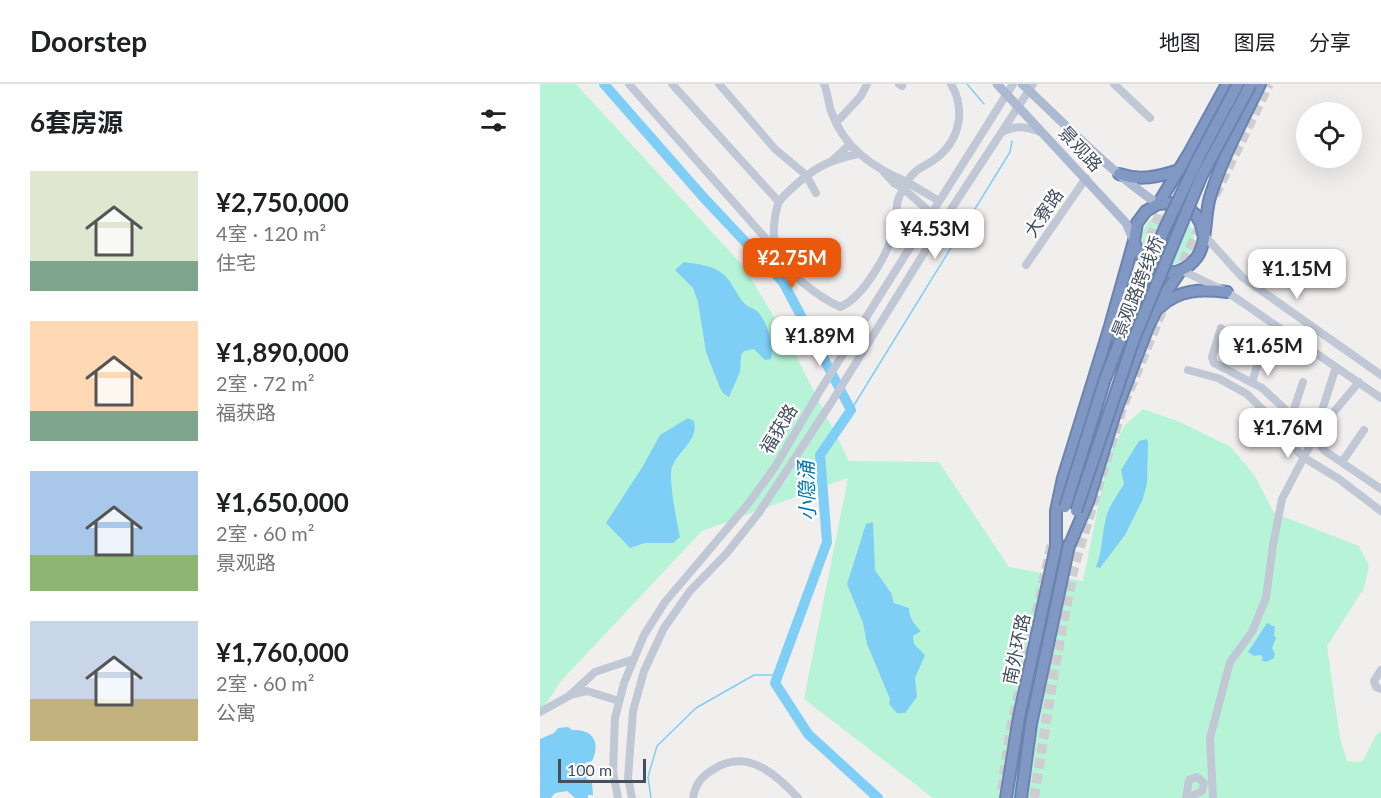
<!DOCTYPE html>
<html lang="zh">
<head>
<meta charset="utf-8">
<style>
  :root { --surface:#fff; --page:#f2f2f2; --text:#202124; --muted:#757577; --line:#e0e0e0; --accent:#ea580c }
  body { margin:0; font-family:Lato,"Noto Sans SC",sans-serif; background:var(--page); color:var(--text); height:100vh; display:flex; flex-direction:column; font-size:22px; white-space:nowrap }
  * { box-sizing:border-box; margin:0 }
  p { font-size:20px; color:var(--muted) }
  .icon { flex:none; width:33px; height:33px; fill:none; stroke:currentColor; stroke-width:2; stroke-linecap:round; stroke-linejoin:round }
  .map { position:relative; flex:1; overflow:hidden }
  .drawer { display:flex; flex-direction:column; background:var(--surface); width:540px }
  .drawer>* { flex:none }
  .buttons { position:absolute; left:756px; top:18px; display:grid; gap:12px }
  .buttons a { display:grid; place-items:center; width:66px; height:66px; border-radius:50%; background:var(--surface); box-shadow:0 6px 24px #0002; font-size:30px }
  .scale { position:absolute; left:18px; bottom:15px; width:88px; box-sizing:border-box; padding-left:6px; border:3px solid #444f5e; border-top:0; font-size:16px; line-height:21px; white-space:nowrap; color:#444f5e; -webkit-text-stroke:4px #fff; paint-order:stroke }
  .price { position:absolute; translate:-50% -51px; padding:0 14px; border-radius:12px; background:#fff; color:#222; font-size:20px; line-height:39px; filter:drop-shadow(0 2px 3px #0008) }
  .price::after { content:''; position:absolute; left:50%; top:36px; width:18px; height:14px; margin-left:-9px; background:inherit; clip-path:polygon(0 0,100% 0,50% 100%) }
  .price.active { background:var(--accent); color:#fff }
  ul { padding:0; list-style:none }
  li { display:flex; align-items:center; gap:18px; height:150px; padding:0 30px }
  li span { display:grid; place-items:center; flex:none; width:168px; height:120px; border-radius:0px; color:#555 }
  li>.icon { margin-inline-start:auto }
  span .icon { width:72px; height:72px; fill:#fffc; stroke-width:1 }
  li b { font-size:26px }
  h2 { display:flex; justify-content:space-between; align-items:center; height:72px; padding:0 30px; font-size:26px }
  header { display:flex; align-items:center; gap:36px; box-sizing:border-box; height:84px; padding:0 30px; background:var(--surface); border-bottom:2px solid var(--line) }
  header strong { font-size:28px }
  nav { display:flex; gap:33px; margin-inline-start:auto; font-size:21px }
  main { display:flex; flex:1; min-height:0 }
  .map>svg:first-child { display:block }
</style>
</head>
<body>
<header>
<strong>Doorstep</strong>
<nav><a>地图</a><a>图层</a><a>分享</a></nav>
</header>
<main>
<section class="drawer">
<h2>6套房源<svg class="icon" aria-label="filters" viewBox="0 0 24 24"><path d="M4 7h16M4 17h16"/><circle cx="9" cy="7" r="2"/><circle cx="15" cy="17" r="2"/></svg></h2>
<ul>
<li><span style="background:linear-gradient(#dfe7d0 75%,#7fa58c 0)"><svg class="icon" aria-label="home" viewBox="0 0 24 24"><path d="M3 11l9-7 9 7M6 9v11h12V9"/></svg></span><div><b>¥2,750,000</b><p>4室 · 120 m²</p><p>住宅</p></div></li>
<li><span style="background:linear-gradient(#ffd9b3 75%,#7fa58c 0)"><svg class="icon" aria-label="home" viewBox="0 0 24 24"><path d="M3 11l9-7 9 7M6 9v11h12V9"/></svg></span><div><b>¥1,890,000</b><p>2室 · 72 m²</p><p>福获路</p></div></li>
<li><span style="background:linear-gradient(#a9c7e8 70%,#8fb573 0)"><svg class="icon" aria-label="home" viewBox="0 0 24 24"><path d="M3 11l9-7 9 7M6 9v11h12V9"/></svg></span><div><b>¥1,650,000</b><p>2室 · 60 m²</p><p>景观路</p></div></li>
<li><span style="background:linear-gradient(#c9d6e8 65%,#c2b280 0)"><svg class="icon" aria-label="home" viewBox="0 0 24 24"><path d="M3 11l9-7 9 7M6 9v11h12V9"/></svg></span><div><b>¥1,760,000</b><p>2室 · 60 m²</p><p>公寓</p></div></li>
</ul>
</section>
<div class="map">
<svg width="841" height="714" viewBox="0 0 841 714">
  <rect width="100%" height="100%" fill="#f1eeee"/>
  <!-- green -->
  <path fill="#b7f4d7" d="M 0,0 L 36,0 L 204,183 L 249,258 L 309,377 L 399,378 L 469,483 L 543,497 L 568,373 L 585,341 L 603,325 L 640,338 L 691,363 L 715,392 L 734,429 L 819,462 L 829,482 L 824,504 L 787,562 L 800,654 L 807,677 L 822,678 L 836,651 L 841,647 L 841,714 L 393,714 L 264,615 L 308,394 L 162,447 L 21,597 L 0,629 Z
    M602 155a26 26 0 1 1 52 0a26 26 0 1 1-52 0Z"/>
  <!-- water -->
  <path fill="#7fcef6" d="M 144,178 C 156,180 173,181 183,190 C 193,198 196,211 205,220 C 208,223 213,224 217,227 C 227,237 235,262 231,275 L 225,276 L 214,265 L 204,267 L 201,271 L 200,288 L 189,313 L 184,310 L 180,304 L 166,268 L 158,218 L 153,204 L 135,186 Z
    M 148,334 L 154,337 C 159,356 138,367 132,383 C 128,394 137,439 140,453 L 133,459 L 105,459 L 90,464 L 66,439 L 103,382 L 120,351 Z
    M 607,355 L 608,358 L 607,400 L 602,417 L 585,451 L 560,484 L 556,483 C 564,464 561,444 569,425 C 573,417 579,408 584,400 L 581,386 L 599,357 Z
    M 333,438 L 335,486 L 351,509 L 354,519 L 369,524 C 369,534 374,540 381,547 L 373,552 L 374,560 L 385,571 L 375,594 L 377,613 L 365,629 L 357,629 L 349,620 L 350,615 L 327,560 L 323,539 L 307,500 L 326,440 Z
    M 727,539 L 735,543 L 734,551 L 736,554 L 732,564 L 735,570 L 734,574 L 726,578 L 721,576 L 723,574 L 721,571 L 714,572 L 708,568 Z
    M 28,643 L 32,646 C 53,645 61,658 52,677 L 45,679 L 42,686 L 47,695 L 52,698 L 53,711 L 48,711 L 48,714 L 35,714 L 27,707 L 15,709 L 11,714 L 0,714 L 0,655 L 14,649 L 18,644 Z"/>
  <g fill="none" stroke-linecap="round" stroke-linejoin="round">
    <!-- stream -->
    <path stroke="#7fcef6" stroke-width="1.5" d="M 427,0 L 444,20
      M 311,326 L 470,68 L 472,57
      M 111,714 L 108,693 L 117,662 L 156,624 L 214,591 L 238,591"/>
    <!-- river -->
    <path stroke="#7fcef6" stroke-width="10" d="M 64,0 L 164,114 L 243,198 L 311,326 L 280,371 L 287,458 L 235,599 L 268,650 L 338,714"/>
    <!-- highway-tunnel -->
    <path stroke="#ceced1" stroke-width="10" stroke-dasharray="10 5" stroke-linecap="butt" d="M 675,111 L 729,0
      M 637,192 L 663,135
      M 541,352 L 585,216 L 627,112
      M 462,706 L 470,649 L 512,459
      M 494,714 L 515,582 L 534,483 L 582,324 L 627,215"/>
    <!-- highway casing -->
    <g stroke="#6b83af" stroke-width="14">
      <path id="highway" d="M 579,90 C 600,97 618,93 639,86
        M 618,120 L 648,71 L 687,0
        M 594,157 C 602,187 637,201 657,173 C 668,158 664,128 671,110 C 683,72 703,36 720,0
        M 620,223 C 639,205 662,205 687,208
        M 516,463 L 516,427 L 523,394 L 570,242 L 594,157 L 597,139 L 606,127 L 618,120 L 628,119 L 638,120 L 648,124 L 656,131 L 661,140 L 663,150
        M 527,467 L 548,418 L 575,329 L 608,243 L 622,214 L 641,186
        M 466,714 L 479,633 L 517,458
        M 481,714 L 491,640 L 529,461"/>
    </g>
    <!-- minor -->
    <path stroke="#c0c8d5" stroke-width="8" d="M 89,0 L 235,165
      M 132,0 L 239,118
      M 179,0 L 235,65 L 266,91 L 276,109
      M 284,0 C 288,9 288,18 291,27 C 304,64 332,83 367,98 C 375,83 388,82 399,72 C 421,53 425,24 411,0
      M 359,0 L 362,2
      M 574,0 L 610,34
      M 296,39 L 321,12 L 327,0
      M 461,49 C 475,40 487,43 501,48
      M 318,70 C 288,76 272,85 250,106 C 246,110 240,115 238,120 C 234,133 232,152 236,165 C 244,188 279,213 300,223 C 324,213 351,166 355,140 C 358,126 354,117 364,105 L 354,99 L 343,87
      M 293,76 L 309,61
      M 391,129 L 364,105 L 367,98 L 399,117
      M 663,150 L 702,193 L 841,291
      M 486,181 L 546,94
      M 641,186 L 687,208 L 841,314
      M 681,244 L 672,273 L 674,279 L 722,304 L 747,327 L 777,348
      M 796,283 L 778,339 L 778,359 L 785,367 L 841,405
      M 648,286 L 678,294 L 707,310 L 737,340 L 748,357 L 763,373 L 799,395 L 841,427
      M 712,299 L 720,271
      M 752,331 L 763,298
      M 802,378 L 824,346
      M 841,586 L 834,597 L 836,603 L 841,605
      M 30,611 L 47,607 L 79,617
      M 0,628 L 29,612 L 55,588 L 94,575
      M 78,714 L 73,688 L 75,634 L 84,599 L 104,551 L 125,518 L 208,420 L 235,383 L 281,305 L 473,0
      M 92,714 L 88,694 L 93,627 L 104,587 L 124,544 L 150,507 L 186,470 L 218,430 L 291,319 L 410,127 L 493,0
      M 153,714 C 155,700 162,692 174,685 C 207,664 236,690 258,714
      M 646,714 L 649,696 L 657,693 L 664,699 L 662,707 L 648,714
      M 673,714 L 670,654 L 690,578 L 712,548 L 726,514 L 733,461 L 742,415 L 777,348 L 819,298"/>
    <!-- major -->
    <path stroke="#abb9d1" stroke-width="9" d="M 457,0 L 586,139 L 594,157
      M 482,0 C 526,41 568,86 618,120"/>
    <!-- highway -->
    <use href="#highway" stroke="#8098c3" stroke-width="10"/>
    <!-- highway-bridge casing -->
    <g stroke="#6b83af" stroke-width="14" stroke-linecap="butt">
      <path id="highway-bridge" d="M 525,423 L 565,295 L 624,146 L 660,71 L 698,0
        M 536,427 L 594,255 L 661,93 L 711,0"/>
    </g>
    <!-- highway-bridge -->
    <use href="#highway-bridge" stroke="#8098c3" stroke-width="10"/>
  </g>
  <g text-anchor="middle" stroke-width="4.5" stroke-linejoin="round" paint-order="stroke">
    <!-- street labels -->
    <g font-size="18" fill="#444f5e" stroke="#fff">
      <text transform="translate(540 65) rotate(47)" y="6">景观路</text>
      <text transform="translate(504 129) rotate(-56)" y="6">大寮路</text>
      <text transform="translate(598 203) rotate(-68)" y="6">景观路跨线桥</text>
      <text transform="translate(239 345) rotate(-59)" y="6">福获路</text>
      <text transform="translate(477 565) rotate(-78)" y="6">南外环路</text>
    </g>
    <!-- water labels -->
    <g font-size="20" font-style="italic" fill="#0078b5" stroke="#fff">
      <text transform="translate(267 407) rotate(-92)" y="7">小隐涌</text>
    </g>
  </g>
</svg>
<div class="buttons">
<a><svg class="icon" aria-label="locate" viewBox="0 0 24 24"><circle cx="12" cy="12" r="6"/><path d="M12 2v4M12 18v4M2 12h4M18 12h4"/></svg></a>
</div>
<div class="scale">100 m</div>
<b class="price" style="left:395px;top:176px">¥4.53M</b>
<b class="price active" style="left:252px;top:205px">¥2.75M</b>
<b class="price" style="left:757px;top:216px">¥1.15M</b>
<b class="price" style="left:280px;top:283px">¥1.89M</b>
<b class="price" style="left:728px;top:293px">¥1.65M</b>
<b class="price" style="left:748px;top:375px">¥1.76M</b>
</div>
</main>
</body>
</html>
